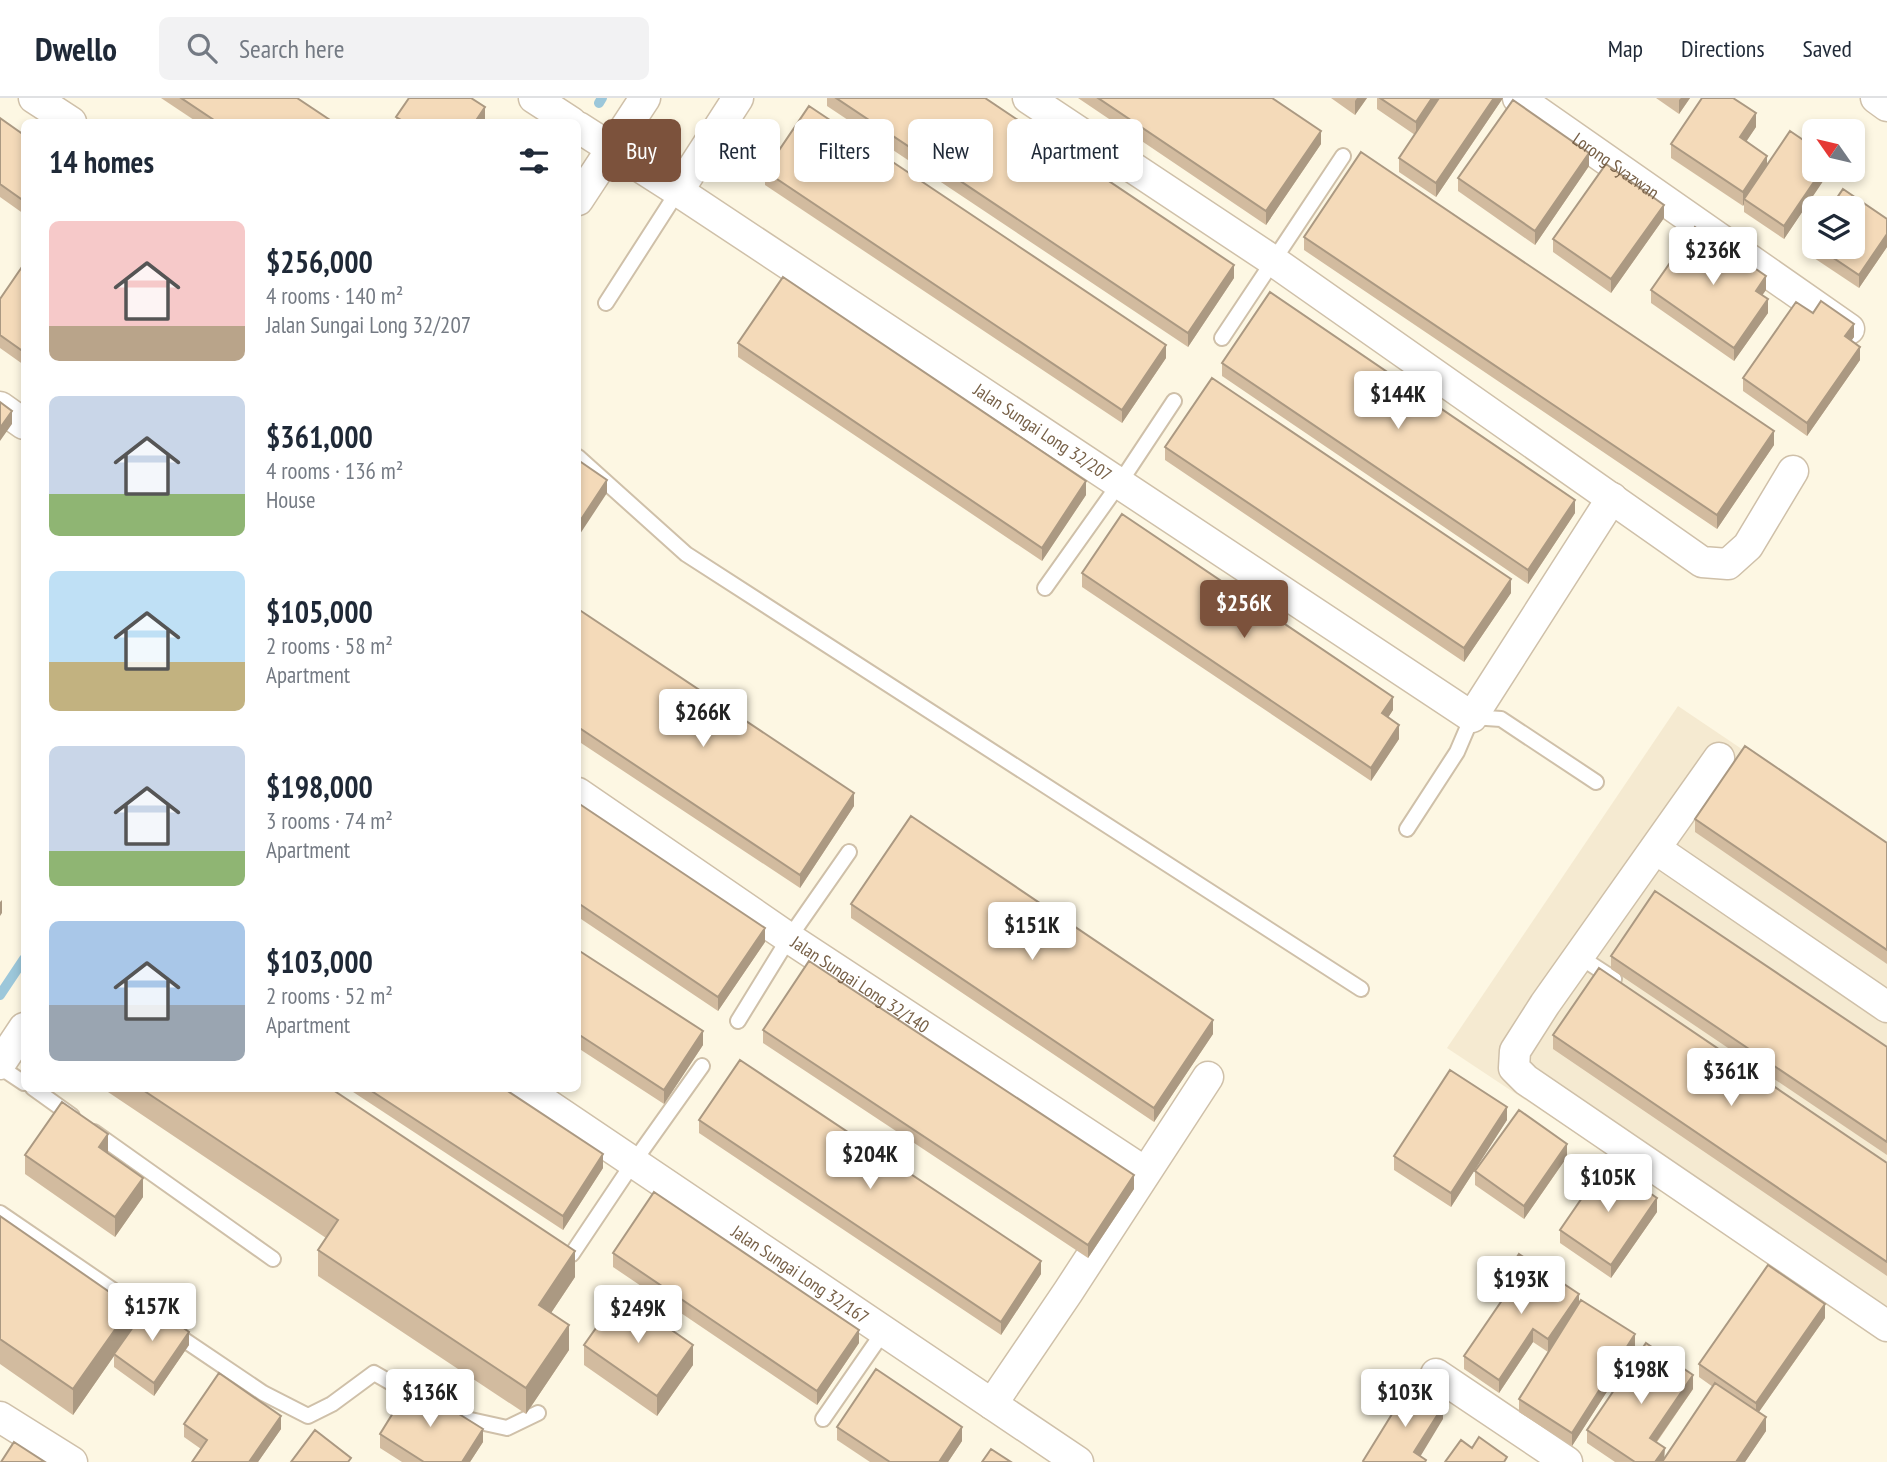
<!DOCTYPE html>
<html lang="en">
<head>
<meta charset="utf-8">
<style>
  :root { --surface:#fff; --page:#f2f2f3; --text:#1f2937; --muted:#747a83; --line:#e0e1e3; --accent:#7c523c }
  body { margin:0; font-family:"PT Sans Narrow",sans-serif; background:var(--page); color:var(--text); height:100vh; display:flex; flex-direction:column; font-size:26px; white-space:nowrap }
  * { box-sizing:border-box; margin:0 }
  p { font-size:23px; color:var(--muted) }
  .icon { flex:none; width:38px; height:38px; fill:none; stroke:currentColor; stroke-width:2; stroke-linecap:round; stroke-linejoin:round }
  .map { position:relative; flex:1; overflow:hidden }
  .drawer { position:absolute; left:21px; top:21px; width:560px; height:973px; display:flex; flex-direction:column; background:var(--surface); border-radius:10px; box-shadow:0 4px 10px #0003 }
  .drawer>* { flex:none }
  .banner { position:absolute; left:602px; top:21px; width:665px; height:63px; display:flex; gap:14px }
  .needle { width:46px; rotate:304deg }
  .fabs { position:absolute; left:1802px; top:21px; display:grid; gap:14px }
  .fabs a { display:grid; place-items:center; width:63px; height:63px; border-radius:10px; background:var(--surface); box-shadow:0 4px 10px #0003; font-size:35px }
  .price { position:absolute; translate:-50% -60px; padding:0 16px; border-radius:7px; background:#fff; color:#222; font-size:23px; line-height:46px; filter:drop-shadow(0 2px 4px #0008) }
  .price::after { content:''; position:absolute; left:50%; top:42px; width:21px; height:16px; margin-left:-10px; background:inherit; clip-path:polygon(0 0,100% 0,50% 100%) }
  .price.current { background:var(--accent); color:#fff }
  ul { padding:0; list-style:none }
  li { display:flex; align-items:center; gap:21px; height:175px; padding:0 28px }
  li span { display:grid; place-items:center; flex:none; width:196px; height:140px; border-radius:10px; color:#555 }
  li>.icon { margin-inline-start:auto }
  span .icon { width:84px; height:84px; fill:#fffc; stroke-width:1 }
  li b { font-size:30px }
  h2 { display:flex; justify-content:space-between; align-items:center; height:84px; padding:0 28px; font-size:30px }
  .chip { padding:0 24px; border-radius:10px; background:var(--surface); box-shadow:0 4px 10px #0003; font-size:24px; line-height:63px }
  .chip.current { background:var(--accent); color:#fff }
  header { display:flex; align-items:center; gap:42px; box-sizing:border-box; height:98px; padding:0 35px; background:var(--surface); border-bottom:2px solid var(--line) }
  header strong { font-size:33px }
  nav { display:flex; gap:38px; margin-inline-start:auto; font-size:24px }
  .search { width:490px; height:63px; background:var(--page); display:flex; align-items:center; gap:18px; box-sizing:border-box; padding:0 24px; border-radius:10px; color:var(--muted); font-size:26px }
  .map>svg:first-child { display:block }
</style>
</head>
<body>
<header>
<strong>Dwello</strong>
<div class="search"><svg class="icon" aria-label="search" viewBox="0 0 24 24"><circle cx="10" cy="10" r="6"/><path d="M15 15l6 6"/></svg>Search here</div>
<nav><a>Map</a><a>Directions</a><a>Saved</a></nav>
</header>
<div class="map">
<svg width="1887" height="1364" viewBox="0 0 1887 1364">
  <rect width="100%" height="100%" fill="#fdf7e3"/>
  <!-- residential -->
  <path fill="#f5ead1" d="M 1678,608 L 1887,749 L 1887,1242 L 1447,950 Z"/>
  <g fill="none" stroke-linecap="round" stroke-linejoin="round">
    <!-- stream -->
    <path stroke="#9cc7da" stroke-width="10" d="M 599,5 L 602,0
      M 0,897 L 24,861"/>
    <!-- service casing -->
    <g stroke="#cfc0a9" stroke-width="18">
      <path id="service" d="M 606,205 L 678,93
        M 1222,240 L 1343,58
        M 578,359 L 686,456 L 1361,891
        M 1045,490 L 1119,386 L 1174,303
        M 1407,731 L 1457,654 L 1472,619 L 1501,621 L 1596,684
        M 1580,859 L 1614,881
        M 738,923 L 789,840 L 849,754
        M 0,969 L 24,985
        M 33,990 L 72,1018
        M 94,1034 L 273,1161
        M 0,1115 L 158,1223
        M 572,1156 L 633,1065 L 702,968
        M 174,1235 L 263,1295 L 308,1318 L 332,1306 L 374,1275 L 421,1302
        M 448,1317 L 507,1330 L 538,1315
        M 823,1321 L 884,1233"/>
    </g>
    <!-- minor casing -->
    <g stroke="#cfc0a9" stroke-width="33">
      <g id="minor">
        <path d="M 34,0 L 71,24"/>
        <path d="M 534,0 L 571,24"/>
        <path d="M 1028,0 L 1272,162 L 1702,464 L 1728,466 L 1748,448 L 1793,373"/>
        <path id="s1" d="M 1518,0 L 1849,231"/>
        <path d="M 1876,0 L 1887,8"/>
        <path id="s2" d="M 578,29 L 678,93 L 1472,619 L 1612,400"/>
        <path d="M 678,93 L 738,0"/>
        <path d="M 578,102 L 645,0"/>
        <path d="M 0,309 L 24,326"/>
        <path d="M 1719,660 L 1545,906 L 1515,953 L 1514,970 L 1526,982 L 1887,1228"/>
        <path id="s3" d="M 578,695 L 789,840 L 1145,1074"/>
        <path d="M 1656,751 L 1887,909"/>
        <path d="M 0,966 L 24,930"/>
        <path id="s4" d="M 523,990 L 1078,1364"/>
        <path d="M 1436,1276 L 1567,1364"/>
        <path d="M 992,1306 L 1068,1194 L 1208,979"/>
        <path d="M 0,1319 L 72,1364"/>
      </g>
    </g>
    <!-- service -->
    <use href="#service" stroke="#fff" stroke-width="14"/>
    <!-- minor -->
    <use href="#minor" stroke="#fff" stroke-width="30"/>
  </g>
  <!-- wall -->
  <path fill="#d2bb9f" d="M 161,0 L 297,0 L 333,24 L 197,24 Z
    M 827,0 L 985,0 L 1234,180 L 1188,249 L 827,8 Z
    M 1078,0 L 1272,0 L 1321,46 L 1266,127 Z
    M 1331,0 L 1367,0 L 1355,17 Z
    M 1377,0 L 1503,0 L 1436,99 L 1399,74 L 1399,60 L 1415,37 L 1377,11 Z
    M 1656,0 L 1690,0 L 1679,16 Z
    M 396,19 L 485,23 L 484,24 L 396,24 Z
    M 0,20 L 24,37 L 24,116 L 0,99 Z
    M 1756,29 L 1746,43 L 1767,66 L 1830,72 L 1784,141 L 1744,114 L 1744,106 L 1743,108 L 1671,60 L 1671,46 Z
    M 1589,68 L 1535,147 L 1458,93 L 1458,80 Z
    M 765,73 L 1166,260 L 1122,325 L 765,87 Z
    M 1664,120 L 1611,195 L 1553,154 L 1553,141 Z
    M 1887,121 L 1887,149 L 1859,190 L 1808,156 L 1808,142 L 1815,132 L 1815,149 L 1853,149 Z
    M 1304,139 L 1774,347 L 1717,431 L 1304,152 Z
    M 24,166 L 24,267 L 0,250 L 0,201 Z
    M 1651,192 L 1766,192 L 1762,197 L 1768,215 L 1734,263 L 1651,205 Z
    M 1813,215 L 1854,239 L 1851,243 L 1860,262 L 1807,338 L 1743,293 L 1743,280 Z
    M 738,245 L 1086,397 L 1042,463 L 738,259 Z
    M 1222,265 L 1575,415 L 1528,486 L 1222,278 Z
    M 1165,349 L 1511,495 L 1464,564 L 1165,362 Z
    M 1082,475 L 1393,612 L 1388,619 L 1399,641 L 1371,683 L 1082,489 Z
    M 578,511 L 854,708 L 800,790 L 578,643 Z
    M 578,705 L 765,844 L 718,913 L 578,819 Z
    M 1695,721 L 1887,745 L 1887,866 L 1695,734 Z
    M 851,806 L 1213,936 L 1154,1024 L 851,820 Z
    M 578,852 L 703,947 L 664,1006 L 578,950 Z
    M 1611,858 L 1887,949 L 1887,1057 L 1611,871 Z
    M 763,932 L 1134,1091 L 1088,1160 L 763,945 Z
    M 1553,937 L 1887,1065 L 1887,1178 L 1553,951 Z
    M 102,990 L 330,990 L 575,1179 L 551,1215 L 569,1252 L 526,1316 L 318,1178 L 318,1152 L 326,1140 Z
    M 347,990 L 503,990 L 603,1070 L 563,1132 Z
    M 699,1022 L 1041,1176 L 1001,1237 L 699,1035 Z
    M 1507,1022 L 1451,1109 L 1394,1072 L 1394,1058 Z
    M 108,1055 L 143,1099 L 115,1139 L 25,1076 L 25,1057 Z
    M 1567,1059 L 1524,1121 L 1475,1087 L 1475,1073 Z
    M 1657,1114 L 1611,1180 L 1560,1145 L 1560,1132 Z
    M 0,1118 L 131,1233 L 189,1247 L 154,1298 L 114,1269 L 114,1258 L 73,1317 L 0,1266 Z
    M 613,1155 L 859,1245 L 817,1307 L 613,1169 Z
    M 1499,1186 L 1579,1206 L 1635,1250 L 1572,1348 L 1519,1314 L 1519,1301 L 1548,1254 L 1533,1244 L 1499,1295 L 1464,1271 L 1464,1258 L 1502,1202 L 1499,1199 Z
    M 1825,1220 L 1759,1314 L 1766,1333 L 1745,1364 L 1615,1364 L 1587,1345 L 1587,1332 L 1693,1291 L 1657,1344 L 1665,1360 L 1713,1289 L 1699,1279 L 1699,1266 Z
    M 584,1247 L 693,1267 L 657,1318 L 584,1267 Z
    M 184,1326 L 281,1331 L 258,1364 L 192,1364 L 201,1351 L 184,1339 Z
    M 837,1329 L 962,1343 L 948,1364 L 870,1364 L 837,1342 Z
    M 380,1336 L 483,1344 L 470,1364 L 402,1364 L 380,1350 Z"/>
  <!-- shaded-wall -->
  <path fill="#ab9982" d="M 1357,0 L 1367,0 L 1355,17 L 1355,3 Z
    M 1432,0 L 1441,0 L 1416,37 L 1416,24 Z
    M 1494,0 L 1503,0 L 1436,99 L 1436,85 Z
    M 1681,0 L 1690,0 L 1679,16 L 1679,2 Z
    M 485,9 L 485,23 L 484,24 L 475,24 Z
    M 1756,15 L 1756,29 L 1740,53 L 1740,39 Z
    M 1321,33 L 1321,46 L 1266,127 L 1266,113 Z
    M 1589,55 L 1589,68 L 1535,147 L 1535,133 Z
    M 1767,58 L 1767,71 L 1744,101 L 1744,106 L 1743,108 L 1743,94 Z
    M 1822,72 L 1830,72 L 1830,73 L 1784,141 L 1784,128 Z
    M 1664,107 L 1664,120 L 1611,195 L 1611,181 Z
    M 1887,136 L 1887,149 L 1859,190 L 1859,177 Z
    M 1234,167 L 1234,180 L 1188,249 L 1188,235 Z
    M 1766,178 L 1766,192 L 1756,206 L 1756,193 Z
    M 1768,201 L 1768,215 L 1734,263 L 1734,250 Z
    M 1854,226 L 1854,239 L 1845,252 L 1845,238 Z
    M 1166,247 L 1166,260 L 1122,325 L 1122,312 Z
    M 1860,249 L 1860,262 L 1807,338 L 1807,325 Z
    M 12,313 L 12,326 L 0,343 L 0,330 Z
    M 1774,333 L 1774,347 L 1717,431 L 1717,417 Z
    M 607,382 L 607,395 L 578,439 L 578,426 Z
    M 1086,383 L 1086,397 L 1042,463 L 1042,450 Z
    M 1575,402 L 1575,415 L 1528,486 L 1528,472 Z
    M 1511,481 L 1511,495 L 1464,564 L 1464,550 Z
    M 1393,599 L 1393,612 L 1382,629 L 1382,615 Z
    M 1399,627 L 1399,641 L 1371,683 L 1371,670 Z
    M 854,695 L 854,708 L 800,790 L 800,777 Z
    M 2,802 L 2,815 L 0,818 L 0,804 Z
    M 765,830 L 765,844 L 718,913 L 718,899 Z
    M 1213,922 L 1213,936 L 1154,1024 L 1154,1010 Z
    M 703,933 L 703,947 L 664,1006 L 664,992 Z
    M 1507,1009 L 1507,1022 L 1451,1109 L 1451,1095 Z
    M 108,1036 L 108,1056 L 99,1049 Z
    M 1567,1046 L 1567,1059 L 1524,1121 L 1524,1108 Z
    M 603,1056 L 603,1070 L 563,1132 L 563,1118 Z
    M 1134,1077 L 1134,1091 L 1088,1160 L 1088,1147 Z
    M 143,1080 L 143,1099 L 115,1139 L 115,1119 Z
    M 1657,1100 L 1657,1114 L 1611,1180 L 1611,1167 Z
    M 575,1153 L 575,1179 L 539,1233 L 539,1207 Z
    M 1041,1163 L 1041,1176 L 1001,1237 L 1001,1224 Z
    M 1579,1196 L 1579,1209 L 1548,1254 L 1548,1241 Z
    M 1825,1206 L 1825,1220 L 1756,1318 L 1756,1305 Z
    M 131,1209 L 131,1235 L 114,1256 L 114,1258 L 73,1317 L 73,1291 Z
    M 569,1227 L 569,1252 L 526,1316 L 526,1290 Z
    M 1533,1231 L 1533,1244 L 1499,1295 L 1499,1282 Z
    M 859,1232 L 859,1245 L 817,1307 L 817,1293 Z
    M 189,1234 L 189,1247 L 154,1298 L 154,1285 Z
    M 1635,1236 L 1635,1250 L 1572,1348 L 1572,1335 Z
    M 693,1247 L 693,1267 L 657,1318 L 657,1298 Z
    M 1693,1277 L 1693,1291 L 1650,1353 L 1650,1340 Z
    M 1443,1308 L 1443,1321 L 1417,1364 L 1414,1354 Z
    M 281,1318 L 281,1331 L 258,1364 L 249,1364 Z
    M 1766,1319 L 1766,1333 L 1745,1364 L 1736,1364 Z
    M 962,1329 L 962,1343 L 948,1364 L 939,1364 Z
    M 483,1331 L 483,1344 L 470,1364 L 462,1364 Z
    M 1665,1350 L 1664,1364 L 1655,1364 Z"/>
  <!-- building -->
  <path fill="#f4dab9" stroke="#ab9982" stroke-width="2" d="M 181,0 L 297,0 L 333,24 L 217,24 Z
    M 409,0 L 471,0 L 485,9 L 475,24 L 405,24 L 396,19 Z
    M 836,0 L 985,0 L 1234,167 L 1188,235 Z
    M 1098,0 L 1272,0 L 1321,33 L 1266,113 Z
    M 1380,0 L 1432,0 L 1416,24 Z
    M 1439,0 L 1494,0 L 1436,85 L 1399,60 Z
    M 1702,0 L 1733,0 L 1756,15 L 1740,39 L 1767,58 L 1743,94 L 1671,46 Z
    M 1513,2 L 1589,55 L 1535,133 L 1458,80 Z
    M 809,8 L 1166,247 L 1122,312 L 765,73 Z
    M 0,20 L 24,37 L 24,103 L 0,86 Z
    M 1790,33 L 1815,50 L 1815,72 L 1822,72 L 1784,128 L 1744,101 Z
    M 1361,54 L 1774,333 L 1717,417 L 1304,139 Z
    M 1606,66 L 1664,107 L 1611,181 L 1553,141 Z
    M 1843,91 L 1887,121 L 1887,136 L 1859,177 L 1817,149 L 1853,149 L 1853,110 L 1830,110 Z
    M 1695,129 L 1766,178 L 1756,193 L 1768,201 L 1734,250 L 1651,192 Z
    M 1815,132 L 1815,147 L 1808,142 Z
    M 24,166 L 24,254 L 0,237 L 0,201 Z
    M 783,179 L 1086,383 L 1042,450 L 738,245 Z
    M 1270,194 L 1575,402 L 1528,472 L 1222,265 Z
    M 1821,203 L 1854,226 L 1845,238 L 1860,249 L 1807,325 L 1743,280 L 1796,204 L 1813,215 Z
    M 1212,280 L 1511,481 L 1464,550 L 1165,349 Z
    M 0,304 L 12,313 L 0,330 Z
    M 578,362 L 607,382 L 578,426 Z
    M 1122,416 L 1393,599 L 1382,615 L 1399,627 L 1371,670 L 1082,475 Z
    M 578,511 L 854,695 L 800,777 L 578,629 Z
    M 1745,648 L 1887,745 L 1887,852 L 1695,721 Z
    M 578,705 L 765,830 L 718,899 L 578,805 Z
    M 911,718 L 1213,922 L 1154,1010 L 851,806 Z
    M 1655,793 L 1887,949 L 1887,1044 L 1611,858 Z
    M 578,852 L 703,933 L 664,992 L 578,936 Z
    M 809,863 L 1134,1077 L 1088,1147 L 763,932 Z
    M 1599,870 L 1887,1065 L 1887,1164 L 1553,937 Z
    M 740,962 L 1041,1163 L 1001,1224 L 699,1022 Z
    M 1450,972 L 1507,1009 L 1451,1095 L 1394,1058 Z
    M 140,990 L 330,990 L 575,1153 L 539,1207 L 569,1227 L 526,1290 L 318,1152 L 338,1122 Z
    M 367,990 L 503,990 L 603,1056 L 563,1118 Z
    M 62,1004 L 108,1036 L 99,1049 L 143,1080 L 115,1119 L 25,1057 Z
    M 1519,1012 L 1567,1046 L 1524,1108 L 1475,1073 Z
    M 1606,1065 L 1657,1100 L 1611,1167 L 1560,1132 Z
    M 654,1094 L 859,1232 L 817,1293 L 613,1155 Z
    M 0,1118 L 131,1209 L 73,1291 L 0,1241 Z
    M 1519,1156 L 1579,1196 L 1548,1241 L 1533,1231 L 1499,1282 L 1464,1258 L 1509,1192 L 1499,1186 Z
    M 1768,1167 L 1825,1206 L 1756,1305 L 1699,1266 Z
    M 620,1196 L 693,1247 L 657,1298 L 584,1247 Z
    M 1581,1202 L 1635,1236 L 1572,1335 L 1519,1301 Z
    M 150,1205 L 189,1234 L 154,1285 L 114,1256 Z
    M 1646,1245 L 1693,1277 L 1650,1340 L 1665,1350 L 1655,1364 L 1635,1364 L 1587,1332 Z
    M 876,1271 L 962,1329 L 939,1364 L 890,1364 L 837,1329 Z
    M 219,1275 L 281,1318 L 249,1364 L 192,1364 L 207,1342 L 184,1326 Z
    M 1715,1285 L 1766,1319 L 1736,1364 L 1662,1364 Z
    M 411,1286 L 483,1331 L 462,1364 L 424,1364 L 380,1336 Z
    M 1410,1287 L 1443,1308 L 1414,1354 L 1426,1362 L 1425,1364 L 1364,1364 L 1363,1363 Z
    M 315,1332 L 351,1360 L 348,1364 L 291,1364 Z
    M 1479,1339 L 1507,1359 L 1504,1364 L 1445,1364 L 1461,1342 L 1472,1350 Z
    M 14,1344 L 45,1364 L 1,1364 Z
    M 991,1351 L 1011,1364 L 982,1364 Z"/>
  <g text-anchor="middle" stroke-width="5" stroke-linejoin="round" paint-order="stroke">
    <!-- street labels -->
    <g font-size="18" fill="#776047" stroke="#fffaea">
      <text dy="6" stroke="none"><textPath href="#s1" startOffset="119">Lorong Syazwan</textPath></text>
      <text dy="6" stroke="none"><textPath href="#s2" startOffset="556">Jalan Sungai Long 32/207</textPath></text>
      <text dy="6" stroke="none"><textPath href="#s3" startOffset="341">Jalan Sungai Long 32/140</textPath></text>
      <text dy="6" stroke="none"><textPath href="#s4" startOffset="334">Jalan Sungai Long 32/167</textPath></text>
    </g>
  </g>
</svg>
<div class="fabs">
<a><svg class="needle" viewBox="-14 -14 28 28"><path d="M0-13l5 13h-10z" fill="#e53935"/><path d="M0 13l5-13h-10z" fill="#747a83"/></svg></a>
<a><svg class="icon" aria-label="layers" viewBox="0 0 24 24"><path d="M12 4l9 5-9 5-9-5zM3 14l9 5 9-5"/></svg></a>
</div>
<b class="price" style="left:1713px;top:189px">$236K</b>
<b class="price" style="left:1398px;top:333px">$144K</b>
<b class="price current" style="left:1244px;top:542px">$256K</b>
<b class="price" style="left:703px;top:651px">$266K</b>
<b class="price" style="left:1032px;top:864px">$151K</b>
<b class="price" style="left:1731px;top:1010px">$361K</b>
<b class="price" style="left:870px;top:1093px">$204K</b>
<b class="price" style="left:1608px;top:1116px">$105K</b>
<b class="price" style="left:1521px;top:1218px">$193K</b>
<b class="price" style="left:152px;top:1245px">$157K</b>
<b class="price" style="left:638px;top:1247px">$249K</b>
<b class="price" style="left:1641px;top:1308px">$198K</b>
<b class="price" style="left:430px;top:1331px">$136K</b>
<b class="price" style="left:1405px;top:1331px">$103K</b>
<div class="banner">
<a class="chip current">Buy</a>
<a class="chip">Rent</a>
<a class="chip">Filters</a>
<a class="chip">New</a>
<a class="chip">Apartment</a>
</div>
<section class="drawer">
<h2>14 homes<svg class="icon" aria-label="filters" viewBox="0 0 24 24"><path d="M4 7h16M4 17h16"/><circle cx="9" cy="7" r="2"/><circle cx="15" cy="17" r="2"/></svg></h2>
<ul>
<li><span style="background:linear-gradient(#f6c9c9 75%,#b9a48a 0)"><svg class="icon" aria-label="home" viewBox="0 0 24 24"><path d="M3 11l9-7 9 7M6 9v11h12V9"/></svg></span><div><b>$256,000</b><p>4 rooms · 140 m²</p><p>Jalan Sungai Long 32/207</p></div></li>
<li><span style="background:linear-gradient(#c9d6e8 70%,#8fb573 0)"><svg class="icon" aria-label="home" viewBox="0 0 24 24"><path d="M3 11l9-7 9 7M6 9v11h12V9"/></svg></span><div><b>$361,000</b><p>4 rooms · 136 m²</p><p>House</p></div></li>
<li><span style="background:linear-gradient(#bfe0f5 65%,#c2b280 0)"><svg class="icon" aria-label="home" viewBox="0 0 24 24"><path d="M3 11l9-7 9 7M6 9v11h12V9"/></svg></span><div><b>$105,000</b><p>2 rooms · 58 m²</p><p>Apartment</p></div></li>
<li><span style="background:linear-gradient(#c9d6e8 75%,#8fb573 0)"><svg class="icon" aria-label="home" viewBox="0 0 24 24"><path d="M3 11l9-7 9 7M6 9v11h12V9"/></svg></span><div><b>$198,000</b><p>3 rooms · 74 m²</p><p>Apartment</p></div></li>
<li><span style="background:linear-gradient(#a9c7e8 60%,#9aa5b1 0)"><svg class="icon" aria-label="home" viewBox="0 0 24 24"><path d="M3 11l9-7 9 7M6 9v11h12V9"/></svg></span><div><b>$103,000</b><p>2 rooms · 52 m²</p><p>Apartment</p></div></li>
</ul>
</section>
</div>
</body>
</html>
